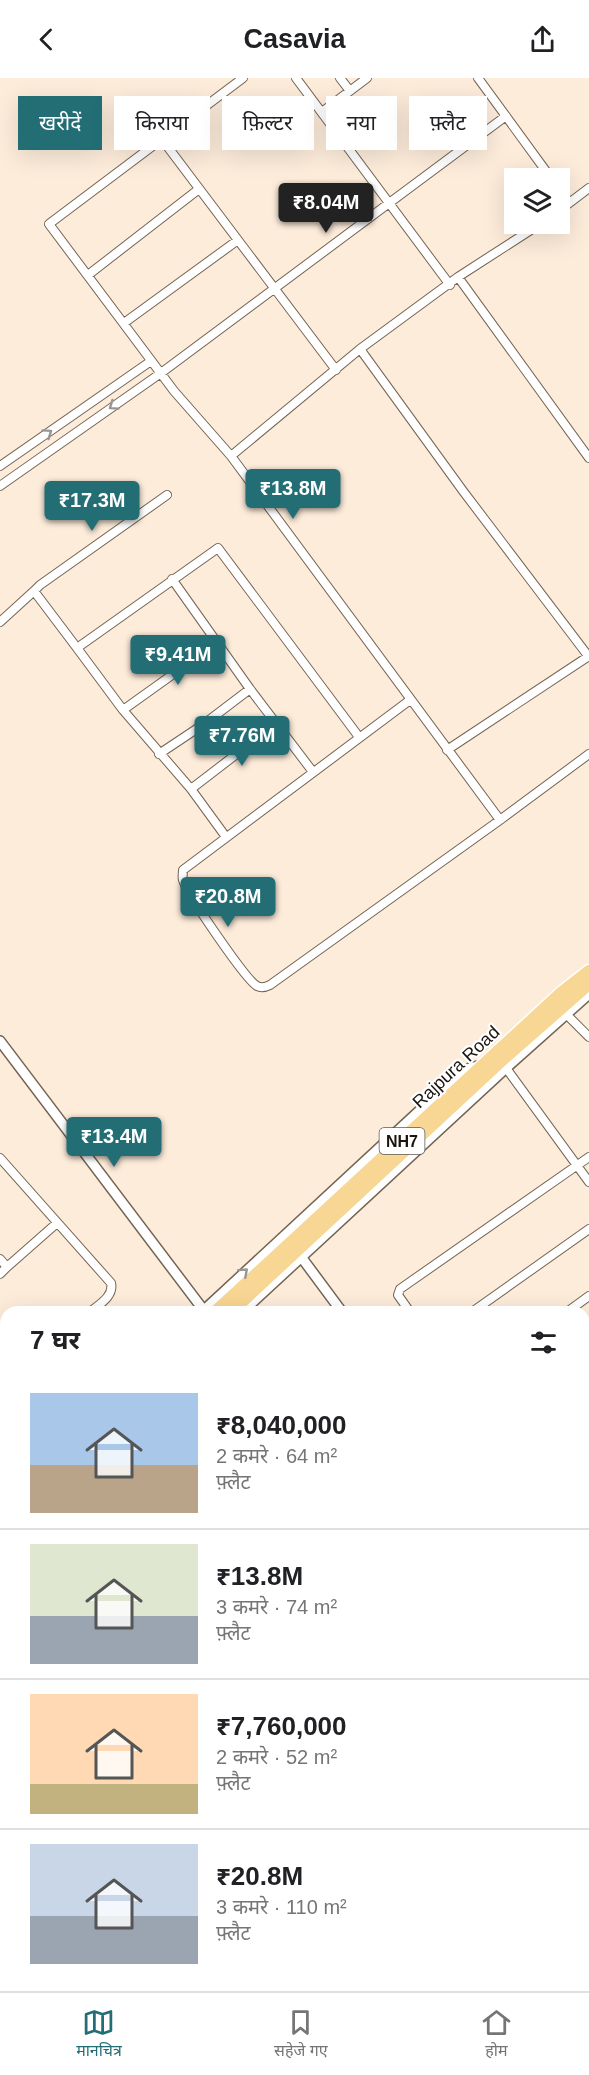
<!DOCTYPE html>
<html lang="hi">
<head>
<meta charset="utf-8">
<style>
  :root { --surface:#fff; --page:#f6f6f6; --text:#202124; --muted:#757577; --line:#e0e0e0; --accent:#236e75 }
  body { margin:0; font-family:Arial,"Noto Sans Devanagari",sans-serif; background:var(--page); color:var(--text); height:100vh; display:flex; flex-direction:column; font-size:22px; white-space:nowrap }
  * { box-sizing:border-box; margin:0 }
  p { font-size:20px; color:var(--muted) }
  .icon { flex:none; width:33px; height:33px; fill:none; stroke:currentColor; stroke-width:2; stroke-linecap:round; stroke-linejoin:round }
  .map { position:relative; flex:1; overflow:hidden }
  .details { position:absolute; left:0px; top:1228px; width:590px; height:686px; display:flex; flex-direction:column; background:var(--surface); border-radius:18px 18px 0 0; box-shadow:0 6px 24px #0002 }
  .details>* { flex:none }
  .banner { position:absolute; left:18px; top:18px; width:554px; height:54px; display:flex; gap:12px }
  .fabs { position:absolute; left:504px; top:90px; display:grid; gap:12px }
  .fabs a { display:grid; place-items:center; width:66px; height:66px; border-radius:0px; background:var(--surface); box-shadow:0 6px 24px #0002; font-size:30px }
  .price { position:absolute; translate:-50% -51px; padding:0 14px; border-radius:6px; background:var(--accent); color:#fff; font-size:20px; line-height:39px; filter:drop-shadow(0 2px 3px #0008) }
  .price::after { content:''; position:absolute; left:50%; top:36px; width:18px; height:14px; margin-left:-9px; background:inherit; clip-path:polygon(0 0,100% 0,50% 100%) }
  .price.current { background:#222; color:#fff }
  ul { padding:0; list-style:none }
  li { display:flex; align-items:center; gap:18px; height:150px; padding:0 30px }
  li+li { border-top:2px solid var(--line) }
  li span { display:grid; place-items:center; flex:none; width:168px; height:120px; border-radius:0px; color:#555 }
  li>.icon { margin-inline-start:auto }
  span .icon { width:72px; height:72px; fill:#fffc; stroke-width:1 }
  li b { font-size:26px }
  h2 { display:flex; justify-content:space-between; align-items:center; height:72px; padding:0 30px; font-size:26px }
  .tag { padding:0 21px; border-radius:0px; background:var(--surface); box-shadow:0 6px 24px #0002; font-size:21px; line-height:54px }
  .tag.current { background:var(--accent); color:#fff }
  header { display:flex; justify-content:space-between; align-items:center; height:78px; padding:0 30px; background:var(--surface); font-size:27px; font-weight:800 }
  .dock { display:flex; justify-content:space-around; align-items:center; height:84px; border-top:2px solid var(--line); background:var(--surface); font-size:16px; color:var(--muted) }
  .dock a { display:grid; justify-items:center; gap:3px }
  .dock .current { color:var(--accent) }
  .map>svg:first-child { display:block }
</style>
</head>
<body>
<header><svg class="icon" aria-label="back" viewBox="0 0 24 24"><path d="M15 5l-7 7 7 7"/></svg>Casavia<svg class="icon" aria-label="share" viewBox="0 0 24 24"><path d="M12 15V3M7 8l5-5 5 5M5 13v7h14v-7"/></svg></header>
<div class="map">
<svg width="589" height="1913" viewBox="0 0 589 1913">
  <rect width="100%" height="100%" fill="#fdecda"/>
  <!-- green -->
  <path fill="#a4ccb1" d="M 584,1241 L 589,1250 L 589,1297 L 584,1300 Z
    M 509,1908 L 568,1908 L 560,1913 L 512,1913 Z"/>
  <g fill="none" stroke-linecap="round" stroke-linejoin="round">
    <!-- minor casing -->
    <g stroke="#736454" stroke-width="10">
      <path id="minor" d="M 296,0 L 450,207
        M 340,0 L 350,13
        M 478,0 L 551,100
        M 322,34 L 367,0
        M 161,60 L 336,292
        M 560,112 L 569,125
        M 560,132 L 589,110
        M 540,146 L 458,199 L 360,271 L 231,378 L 500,742 L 589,676
        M 88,197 L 199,111
        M 458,199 L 589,380
        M 124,245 L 238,162
        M 360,271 L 463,413 L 589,579
        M 231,378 L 174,313 L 49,146 L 243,0
        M 0,388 L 151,283
        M 0,408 L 161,295 L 506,38
        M 172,501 L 250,611 L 313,694
        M 34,513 L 40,507 L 167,417
        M 0,544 L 34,513 L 77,570
        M 410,622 L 183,792 C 183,796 182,798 183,802 C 187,816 246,902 257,908 C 261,910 266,909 270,907 L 500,742
        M 123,632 L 218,564
        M 447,672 L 589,578
        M 159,676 L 204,646 L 250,611
        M 191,711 L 277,645
        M 226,759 L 191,711 L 123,632 L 77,570 L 218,470 L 359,659
        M 566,936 L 589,959
        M 506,990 L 589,1104
        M 0,1080 L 111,1205 C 114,1218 100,1226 90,1234
        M 0,1181 L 7,1189 L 0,1196
        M 7,1189 L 57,1145
        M 410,1234 L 398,1217 L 400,1211 L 589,1079
        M 472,1234 L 589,1151
        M 567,1234 L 589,1218
        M 584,1307 L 589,1303
        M 0,1315 L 6,1310
        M 584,1373 L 589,1370
        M 584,1393 L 589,1401
        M 584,1446 L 589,1442
        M 584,1550 L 589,1547
        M 584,1612 L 589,1608
        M 584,1616 L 589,1624
        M 584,1701 L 589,1698
        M 584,1741 L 589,1749
        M 584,1863 L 589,1872
        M 0,1903 L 9,1913
        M 584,1905 L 589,1902
        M 226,1908 L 230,1913
        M 417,1908 L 420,1913
        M 501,1908 L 504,1913
        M 76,1913 L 81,1908
        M 247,1913 L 251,1908
        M 572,1913 L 579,1908"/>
    </g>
    <!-- tertiary casing -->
    <g stroke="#736454" stroke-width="12">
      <path id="tertiary" d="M 0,963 L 205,1234
        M 299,1176 L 342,1234
        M 202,1234 L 458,997 L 470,990 L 482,987
        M 242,1234 L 506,990 L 589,916
        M 0,1462 L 6,1456
        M 584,1569 L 589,1576"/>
    </g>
    <!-- primary casing -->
    <g stroke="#fff" stroke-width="15">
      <path id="primary" d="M 0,1421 L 6,1415"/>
    </g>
    <!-- trunk casing -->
    <g stroke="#fff" stroke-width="15">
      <path id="trunk" d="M 215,1234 L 561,915 L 589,893
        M 231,1234 L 499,985 L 589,906
        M 0,1435 L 6,1429
        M 0,1450 L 6,1445"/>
    </g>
    <!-- minor -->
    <use href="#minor" stroke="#fff" stroke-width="8"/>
    <!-- tertiary -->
    <use href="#tertiary" stroke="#fff" stroke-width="9"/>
    <!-- primary -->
    <use href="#primary" stroke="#fae0ae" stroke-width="12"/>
    <!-- trunk -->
    <use href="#trunk" stroke="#f8d693" stroke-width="12"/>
  </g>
  <!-- one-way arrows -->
  <defs><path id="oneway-chevron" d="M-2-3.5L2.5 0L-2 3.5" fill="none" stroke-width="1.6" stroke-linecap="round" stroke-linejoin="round" transform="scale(1.5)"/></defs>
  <g stroke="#989693">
    <use href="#oneway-chevron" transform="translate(113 328) rotate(145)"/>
    <use href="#oneway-chevron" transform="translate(48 355) rotate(-35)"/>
    <use href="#oneway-chevron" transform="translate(244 1194) rotate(-42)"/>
  </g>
  <g text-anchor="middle" stroke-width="4.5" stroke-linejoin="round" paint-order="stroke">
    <!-- shield labels -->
    <rect fill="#fff" stroke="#5f5b57" stroke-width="1.5" x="379.5" y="1050" width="45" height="26" rx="4.5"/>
    <g font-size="16" font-weight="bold" fill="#1b150f">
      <text x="402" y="1069">NH7</text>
    </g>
    <!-- street labels -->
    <g font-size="18" fill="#1b150f" stroke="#fff">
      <text transform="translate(456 989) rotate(-43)" y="6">Rajpura Road</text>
    </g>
  </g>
</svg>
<div class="fabs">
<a><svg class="icon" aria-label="layers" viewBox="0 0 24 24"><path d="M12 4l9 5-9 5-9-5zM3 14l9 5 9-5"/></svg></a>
</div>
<b class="price current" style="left:326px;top:156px">₹8.04M</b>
<b class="price" style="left:293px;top:442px">₹13.8M</b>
<b class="price" style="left:92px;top:454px">₹17.3M</b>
<b class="price" style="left:178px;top:608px">₹9.41M</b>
<b class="price" style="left:242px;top:689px">₹7.76M</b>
<b class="price" style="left:228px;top:850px">₹20.8M</b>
<b class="price" style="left:114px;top:1090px">₹13.4M</b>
<div class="banner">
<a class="tag current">खरीदें</a>
<a class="tag">किराया</a>
<a class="tag">फ़िल्टर</a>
<a class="tag">नया</a>
<a class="tag">फ़्लैट</a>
</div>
<section class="details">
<h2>7 घर<svg class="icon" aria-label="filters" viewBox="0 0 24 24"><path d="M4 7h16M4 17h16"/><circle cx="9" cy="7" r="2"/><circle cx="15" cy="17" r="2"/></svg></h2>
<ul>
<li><span style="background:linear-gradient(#a9c7e8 60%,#b9a48a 0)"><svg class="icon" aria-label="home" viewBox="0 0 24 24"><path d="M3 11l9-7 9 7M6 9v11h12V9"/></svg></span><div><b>₹8,040,000</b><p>2 कमरे · 64 m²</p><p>फ़्लैट</p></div></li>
<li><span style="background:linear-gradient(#dfe7d0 60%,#9aa5b1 0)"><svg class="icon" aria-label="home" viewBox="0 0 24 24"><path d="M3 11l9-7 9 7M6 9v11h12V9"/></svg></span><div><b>₹13.8M</b><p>3 कमरे · 74 m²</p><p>फ़्लैट</p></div></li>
<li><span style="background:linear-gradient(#ffd9b3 75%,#c2b280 0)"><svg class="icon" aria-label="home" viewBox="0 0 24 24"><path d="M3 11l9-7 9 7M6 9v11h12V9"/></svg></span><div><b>₹7,760,000</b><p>2 कमरे · 52 m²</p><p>फ़्लैट</p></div></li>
<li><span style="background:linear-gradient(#c9d6e8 60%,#9aa5b1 0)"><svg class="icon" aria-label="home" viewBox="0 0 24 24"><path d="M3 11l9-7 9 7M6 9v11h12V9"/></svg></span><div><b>₹20.8M</b><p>3 कमरे · 110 m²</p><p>फ़्लैट</p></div></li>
</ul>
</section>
</div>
<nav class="dock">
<a class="current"><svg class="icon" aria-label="map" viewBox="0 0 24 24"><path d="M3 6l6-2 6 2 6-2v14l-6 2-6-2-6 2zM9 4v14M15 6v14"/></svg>मानचित्र</a>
<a><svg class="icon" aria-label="saved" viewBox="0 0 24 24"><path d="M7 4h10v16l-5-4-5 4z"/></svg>सहेजे गए</a>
<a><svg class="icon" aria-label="home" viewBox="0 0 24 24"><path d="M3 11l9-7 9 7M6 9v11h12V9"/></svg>होम</a>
</nav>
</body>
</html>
